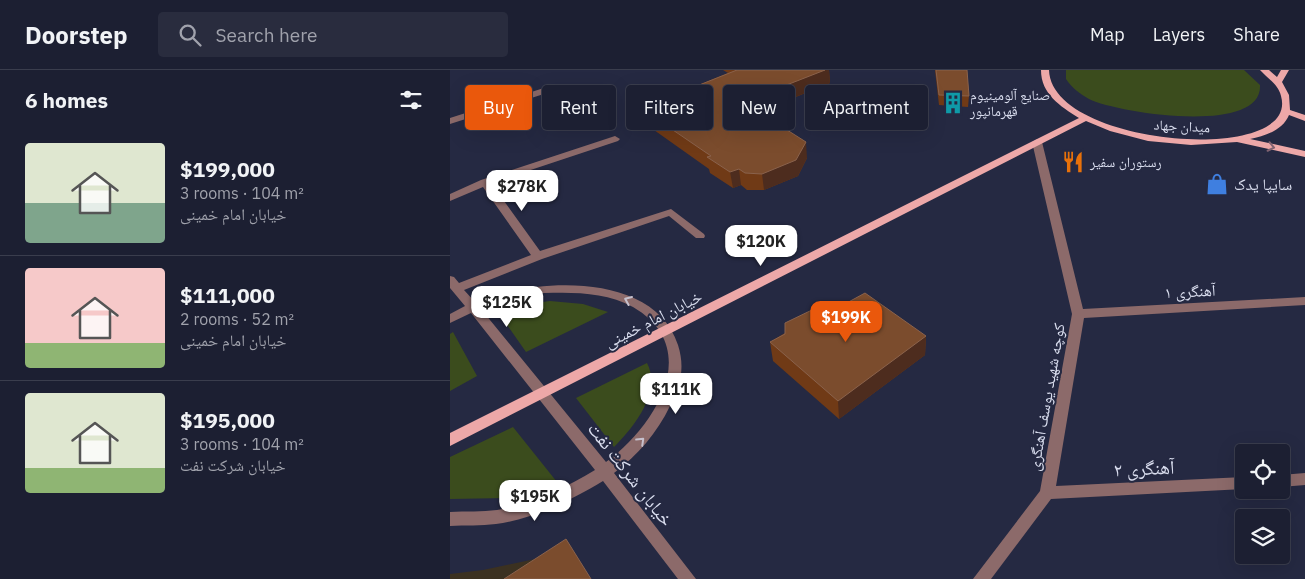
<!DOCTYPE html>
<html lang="en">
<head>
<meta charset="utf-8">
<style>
  :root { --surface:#1c1f32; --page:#292c3e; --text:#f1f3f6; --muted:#a0a2ac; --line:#3a3d4d; --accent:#ea580c }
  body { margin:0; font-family:"IBM Plex Sans","Noto Naskh Arabic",sans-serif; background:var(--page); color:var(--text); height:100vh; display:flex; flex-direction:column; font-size:19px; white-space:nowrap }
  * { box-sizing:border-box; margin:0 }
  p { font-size:16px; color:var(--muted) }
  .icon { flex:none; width:28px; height:28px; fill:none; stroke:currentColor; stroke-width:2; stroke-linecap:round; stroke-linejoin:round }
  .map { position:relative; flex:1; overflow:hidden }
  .panel { display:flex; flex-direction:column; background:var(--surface); width:450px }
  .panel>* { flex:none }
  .hud { position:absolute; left:15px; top:15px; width:475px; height:45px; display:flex; gap:10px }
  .controls { position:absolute; left:785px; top:374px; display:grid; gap:10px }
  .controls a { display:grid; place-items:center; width:55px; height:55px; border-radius:5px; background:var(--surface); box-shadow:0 5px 20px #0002,0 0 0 1px var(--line); font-size:25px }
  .price { position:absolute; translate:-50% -42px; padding:0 11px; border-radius:10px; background:#fff; color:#222; font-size:16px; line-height:32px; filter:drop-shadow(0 1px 2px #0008) }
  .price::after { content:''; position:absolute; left:50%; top:30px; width:15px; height:11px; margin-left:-8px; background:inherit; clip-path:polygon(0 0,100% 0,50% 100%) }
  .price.selected { background:var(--accent); color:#fff }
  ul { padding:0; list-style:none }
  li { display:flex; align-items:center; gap:15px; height:125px; padding:0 25px }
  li+li { border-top:1px solid var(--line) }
  li span { display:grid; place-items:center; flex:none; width:140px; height:100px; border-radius:5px; color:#555 }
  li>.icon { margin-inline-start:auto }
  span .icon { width:60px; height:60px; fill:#fffc; stroke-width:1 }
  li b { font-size:21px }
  h2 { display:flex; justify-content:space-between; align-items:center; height:60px; padding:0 25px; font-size:21px }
  .tag { padding:0 18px; border-radius:5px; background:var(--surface); box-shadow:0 5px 20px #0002,0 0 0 1px var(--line); font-size:18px; line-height:45px }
  .tag.selected { background:var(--accent); color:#fff }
  header { display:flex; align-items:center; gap:30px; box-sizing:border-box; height:70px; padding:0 25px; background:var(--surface); border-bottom:1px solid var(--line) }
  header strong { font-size:24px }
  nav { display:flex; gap:28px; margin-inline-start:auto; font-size:18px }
  .search { width:350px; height:45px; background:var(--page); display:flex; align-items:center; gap:12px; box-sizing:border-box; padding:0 18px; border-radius:5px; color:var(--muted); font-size:19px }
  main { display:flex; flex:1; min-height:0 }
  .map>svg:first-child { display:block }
</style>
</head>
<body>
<header>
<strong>Doorstep</strong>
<div class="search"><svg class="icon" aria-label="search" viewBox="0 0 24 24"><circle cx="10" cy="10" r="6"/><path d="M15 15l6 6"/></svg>Search here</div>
<nav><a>Map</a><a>Layers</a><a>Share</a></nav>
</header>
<main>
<section class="panel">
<h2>6 homes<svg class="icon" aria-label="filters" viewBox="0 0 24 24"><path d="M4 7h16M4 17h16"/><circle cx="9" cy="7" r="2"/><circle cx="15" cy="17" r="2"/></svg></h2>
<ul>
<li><span style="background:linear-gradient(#dfe7d0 60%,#7fa58c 0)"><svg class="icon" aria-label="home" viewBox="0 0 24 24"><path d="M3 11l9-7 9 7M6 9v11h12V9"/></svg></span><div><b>$199,000</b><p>3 rooms · 104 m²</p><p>خیابان امام خمینی</p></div></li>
<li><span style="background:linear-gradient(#f6c9c9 75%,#8fb573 0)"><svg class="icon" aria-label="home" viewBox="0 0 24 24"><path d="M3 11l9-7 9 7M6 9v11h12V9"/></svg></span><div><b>$111,000</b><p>2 rooms · 52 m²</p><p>خیابان امام خمینی</p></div></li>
<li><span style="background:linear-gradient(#dfe7d0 75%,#8fb573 0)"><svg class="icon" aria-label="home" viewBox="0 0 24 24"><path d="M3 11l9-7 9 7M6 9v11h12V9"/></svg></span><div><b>$195,000</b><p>3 rooms · 104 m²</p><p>خیابان شرکت نفت</p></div></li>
</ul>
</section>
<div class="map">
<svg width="855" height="509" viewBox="0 0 855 509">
  <rect width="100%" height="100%" fill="#252942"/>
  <!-- industrial -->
  <path fill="#3b3121" d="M 123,481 L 140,509 L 0,509 L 0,504 L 33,500 Z"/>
  <!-- green -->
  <path fill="#3b4c1d" d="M 616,0 L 794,0 L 810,15 C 813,66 667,43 639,29 C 630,24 622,18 616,9 Z
    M 100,231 L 133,234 L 158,242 L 76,282 L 48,242 L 63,236 Z
    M 3,262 L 27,306 L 0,321 L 0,264 Z
    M 197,293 C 212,322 184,357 164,377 L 126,328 Z
    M 63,357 L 111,417 L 57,428 L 0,429 L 0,387 Z"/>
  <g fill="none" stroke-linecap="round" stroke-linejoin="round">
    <!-- minor -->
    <path fill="#8c6a6a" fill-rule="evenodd" d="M 97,17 L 101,20 L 100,22 L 0,54 L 0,48 Z
      M 165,66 L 170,69 L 168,71 L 41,113 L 90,181 L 221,139 L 254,164 L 255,166 L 254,168 L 246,168 L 219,146 L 92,189 L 14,220 L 25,232 C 82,208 204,200 228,275 C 235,297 231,315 220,336 C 207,363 188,385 164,403 L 246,509 L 228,509 L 153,411 C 124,429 80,450 46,454 C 31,456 15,455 0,456 L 0,442 C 16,441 32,442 47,440 C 81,435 115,418 145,400 L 21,243 L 0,253 L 0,244 L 15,236 L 0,218 L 0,206 L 4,207 L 9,213 L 81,185 L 33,117 L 0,131 L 0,124 L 31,110 ZM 94,223 C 123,222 156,222 183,237 C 255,279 204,357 156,392 L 31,239 L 62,228 Z
      M 587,69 L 592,72 L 633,239 L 855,227 L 855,235 L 634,248 L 606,416 L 794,407 L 794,419 L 601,429 L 541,509 L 523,509 L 590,421 L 622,244 L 582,72 Z
      M 855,403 L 855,415 L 831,417 L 831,405 Z"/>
    <!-- major -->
    <path fill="#eda8a8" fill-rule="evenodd" d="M 591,0 L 599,0 C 601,77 851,96 831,26 C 828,14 818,9 810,0 L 819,0 L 827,7 L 831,0 L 839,0 L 832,12 L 839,25 L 840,40 L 855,45 L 855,51 L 839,45 C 833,60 815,66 800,69 L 855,81 L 855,87 L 787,72 L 741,75 L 698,71 L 660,61 L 636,51 L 0,376 L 0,363 L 629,48 C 610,36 591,24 591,0 Z"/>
  </g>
  <!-- wall -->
  <path fill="#703a16" d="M 273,0 L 379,0 L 380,13 L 309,42 L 357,88 L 348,106 L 314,120 L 297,120 L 291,115 L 283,118 L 260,103 L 259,99 L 204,60 L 201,45 L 206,42 L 204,33 L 278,3 Z
    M 485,0 L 517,0 L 519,26 L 518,37 L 489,35 Z
    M 393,235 L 476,266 L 475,285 L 389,349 L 323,291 L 320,272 L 373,240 Z"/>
  <!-- shaded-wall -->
  <path fill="#4d2c1e" d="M 375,0 L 379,0 L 380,13 L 295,47 L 293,32 Z
    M 356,72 L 357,88 L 348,106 L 314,120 L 312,104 Z
    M 289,99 L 291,115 L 283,118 L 280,102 Z
    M 476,266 L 475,285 L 389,349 L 388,331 Z"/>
  <!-- building -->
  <path fill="#7b4c2d" stroke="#8a624c" d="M 287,0 L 375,0 L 293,32 L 356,72 L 346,90 L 312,104 L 295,103 L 289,99 L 280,102 L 257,87 L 261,86 L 201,45 L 213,40 L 204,33 Z
    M 486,0 L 517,0 L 519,26 L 489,25 Z
    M 415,223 L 476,266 L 388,331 L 320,272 L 335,264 L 335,253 L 364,239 L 373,240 L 387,232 L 393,235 Z
    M 116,469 L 141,509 L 54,509 Z"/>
  <!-- one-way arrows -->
  <defs><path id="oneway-chevron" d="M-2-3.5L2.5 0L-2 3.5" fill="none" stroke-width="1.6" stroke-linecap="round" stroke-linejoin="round" transform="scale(1.25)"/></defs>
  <use stroke="#7f6270" href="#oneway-chevron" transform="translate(821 77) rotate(12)"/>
  <g stroke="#c6c0cd">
    <use href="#oneway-chevron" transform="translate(178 230) rotate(-157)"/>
    <use href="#oneway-chevron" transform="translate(191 371) rotate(-44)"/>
  </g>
  <!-- icons -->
  <defs>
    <g id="building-bare" transform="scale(1.725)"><path d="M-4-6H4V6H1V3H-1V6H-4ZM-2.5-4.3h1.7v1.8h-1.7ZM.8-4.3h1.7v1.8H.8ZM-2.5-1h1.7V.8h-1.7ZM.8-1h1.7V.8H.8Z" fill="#0f9aa8" stroke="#252942" stroke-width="2.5" paint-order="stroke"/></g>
    <g id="restaurant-bare" transform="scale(1.725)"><path d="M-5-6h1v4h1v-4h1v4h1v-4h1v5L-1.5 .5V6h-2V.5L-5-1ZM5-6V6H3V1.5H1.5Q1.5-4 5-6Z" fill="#e8710a" stroke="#252942" stroke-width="2.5" paint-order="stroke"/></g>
    <g id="shop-bare" transform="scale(1.725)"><path d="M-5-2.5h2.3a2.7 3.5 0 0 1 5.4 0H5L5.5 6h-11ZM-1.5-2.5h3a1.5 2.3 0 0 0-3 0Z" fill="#3f7fe0" stroke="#252942" stroke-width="2.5" paint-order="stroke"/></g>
  </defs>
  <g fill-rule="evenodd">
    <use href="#building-bare" x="503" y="33"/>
    <use href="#restaurant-bare" x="623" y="92"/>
    <use href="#shop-bare" x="767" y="114"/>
  </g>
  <g text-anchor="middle" stroke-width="4" stroke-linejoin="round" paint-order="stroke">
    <!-- far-poi labels -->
    <g font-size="14" fill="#d9ddee" stroke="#252942" text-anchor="start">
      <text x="520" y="30">صنایع آلومینیوم<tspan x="520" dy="16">قهرمانپور</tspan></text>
      <text x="640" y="97">رستوران سفیر</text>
    </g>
    <!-- far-street labels -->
    <g font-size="14" fill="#d9ddee" stroke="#252942">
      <text transform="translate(732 56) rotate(3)" y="5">میدان جهاد</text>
    </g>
    <!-- poi labels -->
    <g font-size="16" fill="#d9ddee" stroke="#252942" text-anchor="start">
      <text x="784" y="120">سایپا یدک</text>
    </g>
    <!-- street labels -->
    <g font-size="16" fill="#d9ddee" stroke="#252942">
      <text transform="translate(740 221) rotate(-3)" y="6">آهنگری ۱</text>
      <text transform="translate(203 249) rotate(-27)" y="6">خیابان امام خمینی</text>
      <text transform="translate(596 327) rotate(-80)" y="6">کوچه شهید یوسف آهنگری</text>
    </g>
    <!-- near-street labels -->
    <g font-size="19" fill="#d9ddee" stroke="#252942">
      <text transform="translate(694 398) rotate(-3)" y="7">آهنگری ۲</text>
      <text transform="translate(181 404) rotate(52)" y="7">خیابان شرکت نفت</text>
    </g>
  </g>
</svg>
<div class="controls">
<a><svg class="icon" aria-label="locate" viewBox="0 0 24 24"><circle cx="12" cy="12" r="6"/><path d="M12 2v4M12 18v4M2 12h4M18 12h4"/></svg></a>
<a><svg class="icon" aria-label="layers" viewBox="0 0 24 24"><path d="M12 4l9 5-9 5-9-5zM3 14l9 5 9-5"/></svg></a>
</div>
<b class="price" style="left:72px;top:142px">$278K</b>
<b class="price" style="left:311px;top:197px">$120K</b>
<b class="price" style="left:57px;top:258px">$125K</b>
<b class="price selected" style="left:396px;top:273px">$199K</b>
<b class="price" style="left:226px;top:345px">$111K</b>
<b class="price" style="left:85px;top:452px">$195K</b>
<div class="hud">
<a class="tag selected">Buy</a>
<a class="tag">Rent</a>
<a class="tag">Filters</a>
<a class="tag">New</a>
<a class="tag">Apartment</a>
</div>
</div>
</main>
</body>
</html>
